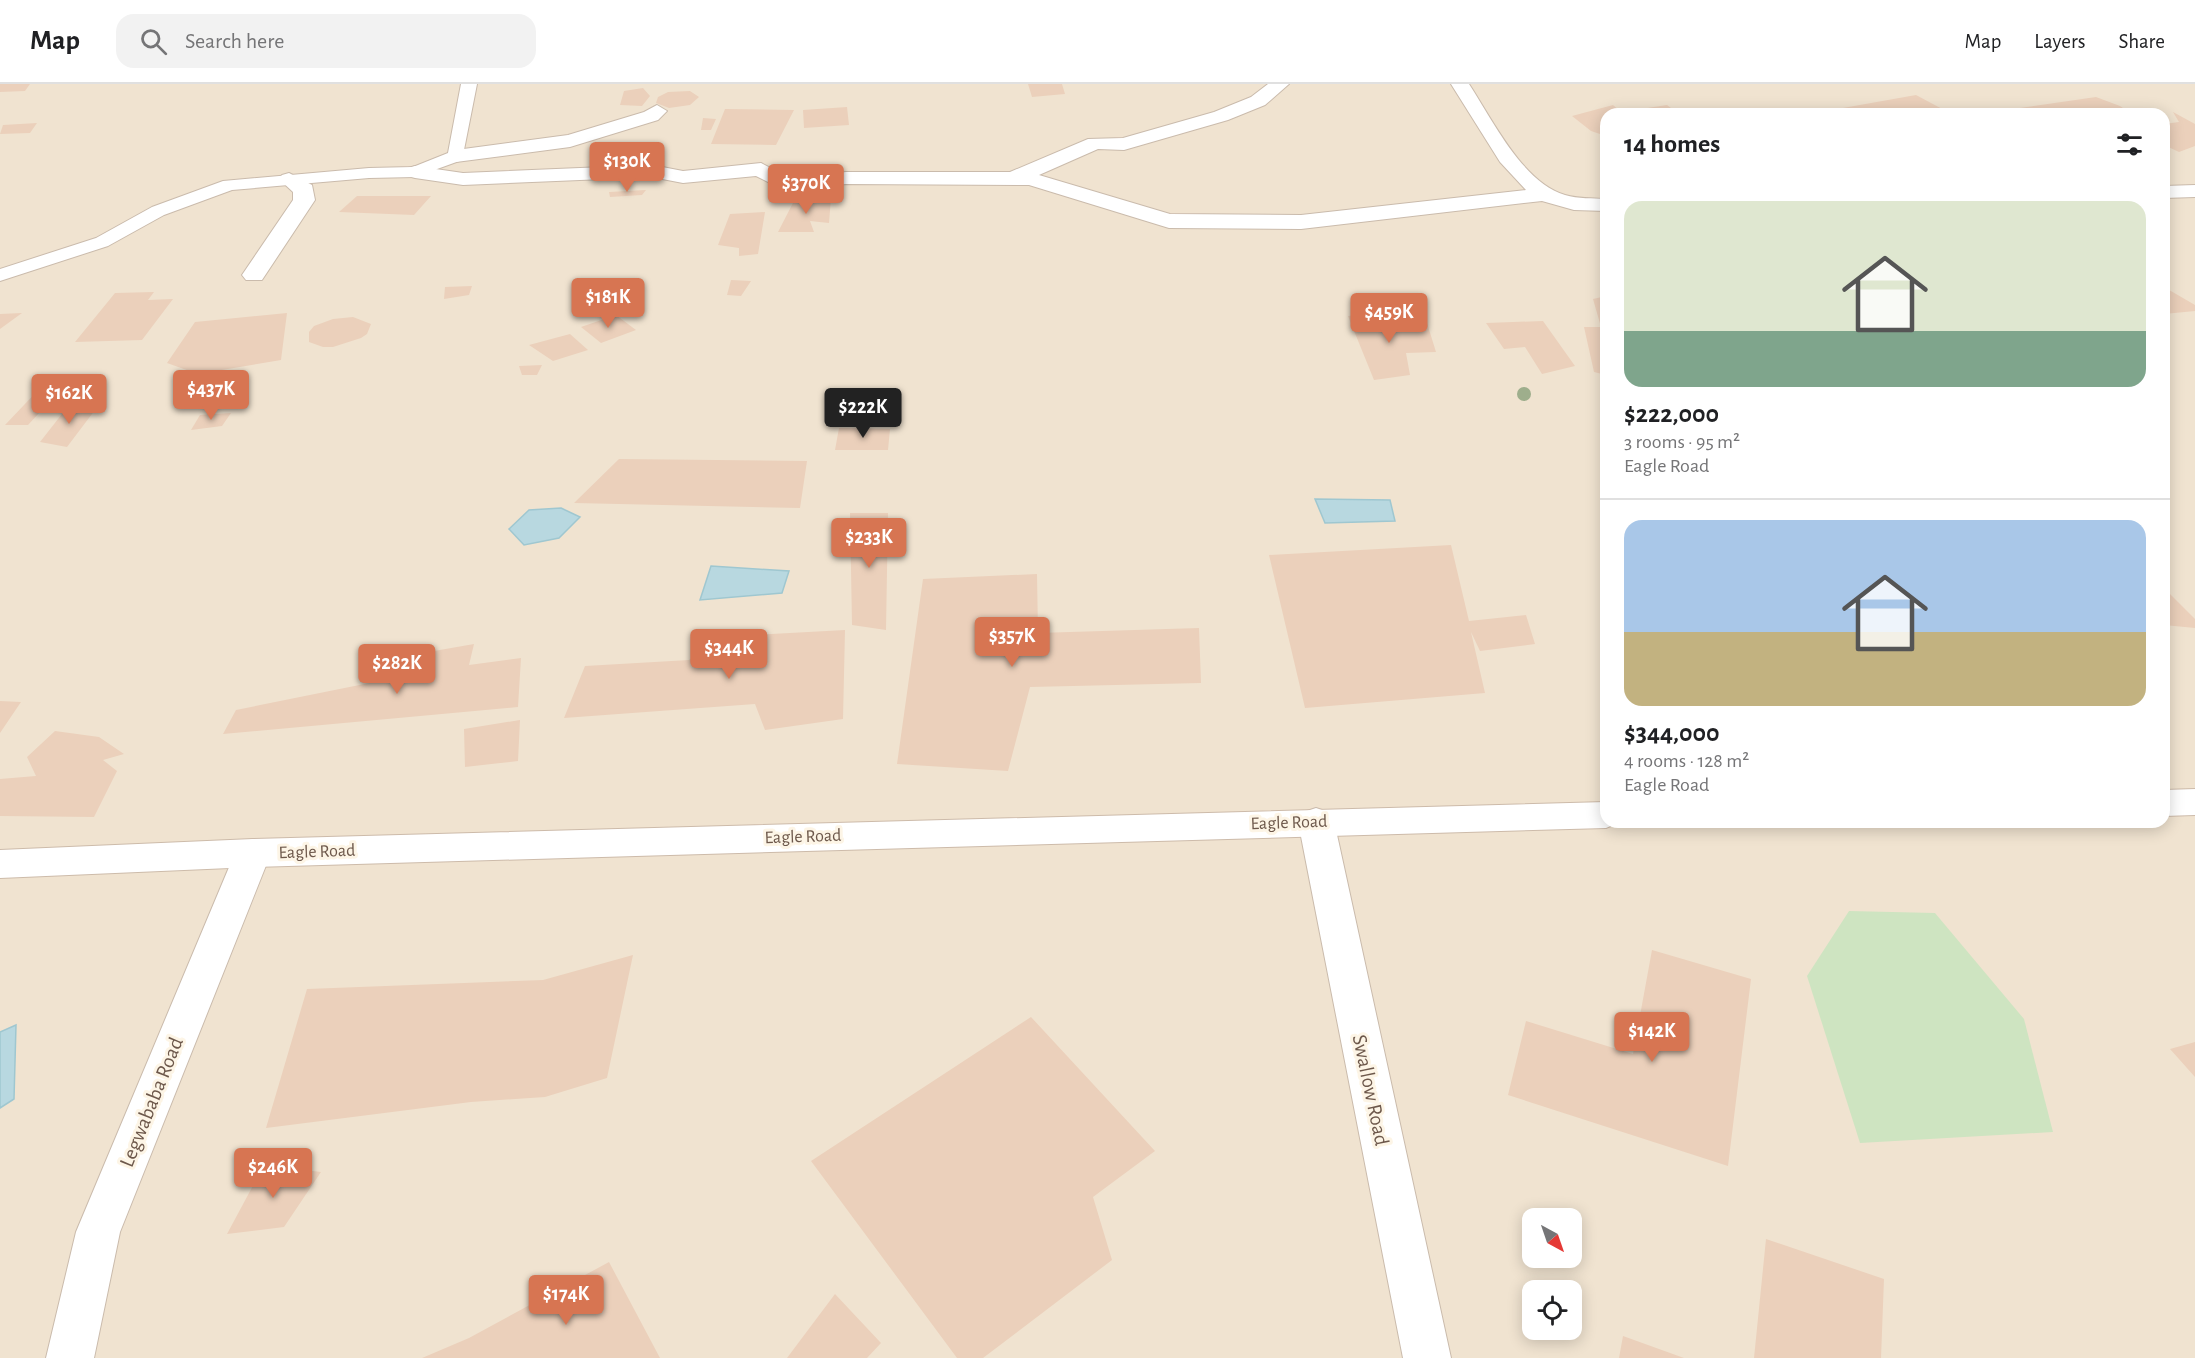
<!DOCTYPE html>
<html lang="en">
<head>
<meta charset="utf-8">
<style>
  :root { --surface:#fff; --page:#f2f2f2; --text:#202124; --muted:#757577; --line:#e0e0e0; --accent:#d77552 }
  body { margin:0; font-family:"Alegreya Sans",sans-serif; background:var(--page); color:var(--text); height:100vh; display:flex; flex-direction:column; font-size:22px; white-space:nowrap }
  * { box-sizing:border-box; margin:0 }
  p { font-size:20px; color:var(--muted) }
  .icon { flex:none; width:33px; height:33px; fill:none; stroke:currentColor; stroke-width:2; stroke-linecap:round; stroke-linejoin:round }
  .map { position:relative; flex:1; overflow:hidden }
  .panel { position:absolute; left:1600px; top:24px; width:570px; height:720px; display:flex; flex-direction:column; background:var(--surface); border-radius:18px; box-shadow:0 3px 15px #0003 }
  .panel>* { flex:none }
  .needle { width:39px; rotate:140deg }
  .fabs { position:absolute; left:1522px; top:1124px; display:grid; gap:12px }
  .fabs a { display:grid; place-items:center; width:60px; height:60px; border-radius:12px; background:var(--surface); box-shadow:0 3px 15px #0003; font-size:30px }
  .price { position:absolute; translate:-50% -51px; padding:0 14px; border-radius:6px; background:var(--accent); color:#fff; font-size:20px; line-height:39px; filter:drop-shadow(0 2px 3px #0008) }
  .price::after { content:''; position:absolute; left:50%; top:36px; width:18px; height:14px; margin-left:-9px; background:inherit; clip-path:polygon(0 0,100% 0,50% 100%) }
  .price.active { background:#222; color:#fff }
  ul { padding:0; list-style:none }
  li { display:grid; align-content:center; gap:12px; height:318px; padding:0 24px }
  li+li { border-top:2px solid var(--line) }
  li span { display:grid; place-items:center; height:186px; border-radius:18px; color:#555 }
  li>.icon { margin-inline-start:auto }
  span .icon { width:108px; height:108px; fill:#fffc; stroke-width:1 }
  li b { font-size:26px }
  h2 { display:flex; justify-content:space-between; align-items:center; height:72px; padding:0 24px; font-size:26px }
  header { display:flex; align-items:center; gap:36px; box-sizing:border-box; height:84px; padding:0 30px; background:var(--surface); border-bottom:2px solid var(--line) }
  header strong { font-size:28px }
  nav { display:flex; gap:33px; margin-inline-start:auto; font-size:21px }
  .search { width:420px; height:54px; background:var(--page); display:flex; align-items:center; gap:15px; box-sizing:border-box; padding:0 21px; border-radius:18px; color:var(--muted); font-size:22px }
  .map>svg:first-child { display:block }
</style>
</head>
<body>
<header>
<strong>Map</strong>
<div class="search"><svg class="icon" aria-label="search" viewBox="0 0 24 24"><circle cx="10" cy="10" r="6"/><path d="M15 15l6 6"/></svg>Search here</div>
<nav><a>Map</a><a>Layers</a><a>Share</a></nav>
</header>
<div class="map">
<svg width="2195" height="1274" viewBox="0 0 2195 1274">
  <rect width="100%" height="100%" fill="#f9f1e1"/>
  <!-- residential -->
  <path fill="#f0e3d0" fill-rule="evenodd" d="M 0,0 L 2195,0 L 2195,1274 L 0,1274 ZM 1606,30 L 2164,30 L 2164,738 L 1606,738 ZM 1533,1134 L 1572,1134 L 1572,1173 L 1533,1173 ZM 1533,1206 L 1572,1206 L 1572,1245 L 1533,1245 Z"/>
  <!-- green -->
  <path fill="#cee4c1" d="M 1849,827 L 1935,829 L 2024,935 L 2053,1048 L 1860,1059 L 1807,892 Z"/>
  <!-- water -->
  <path fill="#b8d8e0" stroke="#9fc7d0" stroke-width="1.5" d="M 1315,415 L 1390,416 L 1395,437 L 1325,439 Z
    M 561,424 L 580,433 L 559,454 L 524,461 L 509,445 L 529,426 Z
    M 711,482 L 789,487 L 782,509 L 700,516 Z
    M 16,941 L 14,1015 L 0,1024 L 0,948 Z"/>
  <!-- building -->
  <path fill="#ebd0bb" d="M 0,0 L 30,0 L 25,7 L 0,8 Z
    M 1028,0 L 1062,0 L 1065,10 L 1032,13 Z
    M 643,4 L 650,12 L 642,22 L 620,21 L 624,7 Z
    M 690,7 L 699,13 L 690,21 L 669,24 L 656,19 L 658,13 L 668,8 Z
    M 1916,11 L 1946,27 L 1932,30 L 1831,30 L 1826,27 Z
    M 2096,13 L 2120,22 L 2132,30 L 2024,30 L 2013,25 Z
    M 1613,21 L 1621,28 L 1667,21 L 1679,30 L 1606,30 L 1606,52 L 1591,47 L 1572,32 Z
    M 847,23 L 849,41 L 804,44 L 803,26 Z
    M 725,25 L 794,26 L 776,61 L 711,60 Z
    M 2173,28 L 2195,40 L 2195,62 L 2179,68 L 2164,61 L 2164,40 L 2179,38 Z
    M 703,34 L 716,35 L 711,46 L 701,46 Z
    M 37,39 L 30,49 L 0,50 L 3,41 Z
    M 646,106 L 642,111 L 610,113 L 609,108 Z
    M 357,112 L 431,112 L 414,131 L 339,128 Z
    M 831,114 L 829,139 L 810,137 L 814,148 L 778,148 L 795,115 Z
    M 765,128 L 758,170 L 739,172 L 739,164 L 718,161 L 730,130 Z
    M 731,196 L 751,197 L 741,212 L 727,211 Z
    M 472,202 L 469,211 L 444,215 L 445,203 Z
    M 2164,203 L 2195,221 L 2195,227 L 2164,230 Z
    M 154,208 L 148,216 L 173,215 L 142,256 L 75,258 L 115,209 Z
    M 1606,212 L 1606,291 L 1594,288 L 1584,243 L 1601,243 L 1593,215 Z
    M 1388,228 L 1399,246 L 1427,239 L 1436,268 L 1406,269 L 1410,291 L 1374,296 L 1348,232 Z
    M 22,229 L 0,245 L 0,230 Z
    M 287,229 L 281,276 L 198,290 L 167,279 L 195,238 Z
    M 616,231 L 636,246 L 601,259 L 581,243 Z
    M 353,233 L 371,240 L 367,250 L 361,254 L 333,263 L 323,263 L 309,258 L 309,248 L 314,242 L 333,235 Z
    M 1543,237 L 1575,282 L 1542,290 L 1525,263 L 1504,265 L 1486,239 Z
    M 570,250 L 588,266 L 553,277 L 529,261 Z
    M 542,281 L 537,291 L 522,291 L 519,282 Z
    M 42,302 L 64,302 L 28,341 L 5,341 Z
    M 216,304 L 245,318 L 196,325 Z
    M 69,321 L 98,322 L 67,363 L 40,358 Z
    M 231,329 L 222,342 L 191,346 L 200,331 Z
    M 839,344 L 890,345 L 888,366 L 835,366 Z
    M 619,375 L 807,377 L 800,424 L 574,419 Z
    M 850,429 L 888,429 L 886,546 L 852,541 Z
    M 1451,461 L 1469,537 L 1526,531 L 1535,560 L 1480,567 L 1471,548 L 1485,609 L 1305,624 L 1269,471 Z
    M 1037,490 L 1038,549 L 1199,544 L 1201,599 L 1030,603 L 1008,687 L 897,680 L 923,495 Z
    M 2164,507 L 2168,508 L 2195,535 L 2195,544 L 2164,541 Z
    M 845,546 L 843,635 L 765,646 L 755,620 L 564,634 L 585,582 L 689,576 L 719,553 Z
    M 474,560 L 469,581 L 521,574 L 518,623 L 223,650 L 236,626 L 409,591 L 417,570 Z
    M 0,617 L 21,618 L 0,649 Z
    M 520,636 L 518,677 L 465,683 L 464,645 Z
    M 55,647 L 99,653 L 124,670 L 103,676 L 117,687 L 94,733 L 0,732 L 0,695 L 36,692 L 27,673 Z
    M 1652,866 L 1751,895 L 1728,1082 L 1508,1011 L 1526,937 L 1633,970 Z
    M 633,871 L 607,994 L 545,1013 L 471,1018 L 266,1044 L 307,905 L 543,896 Z
    M 1031,933 L 1155,1067 L 1093,1113 L 1112,1176 L 983,1274 L 957,1274 L 811,1077 Z
    M 2195,958 L 2195,993 L 2170,965 Z
    M 264,1081 L 321,1088 L 284,1143 L 227,1150 Z
    M 1766,1155 L 1884,1195 L 1881,1274 L 1754,1274 Z
    M 609,1178 L 660,1274 L 422,1274 L 469,1254 Z
    M 835,1210 L 881,1259 L 867,1274 L 787,1274 Z
    M 1623,1252 L 1684,1274 L 1619,1274 Z"/>
  <g fill="none" stroke-linecap="round" stroke-linejoin="round">
    <!-- lane casing -->
    <g stroke="#cabbac" stroke-width="2">
      <path id="lane" d="M 461,0 L 477,0 L 462,76 L 415,93 L 369,94 L 232,106 L 164,131 L 108,162 L 0,197 L 0,185 L 96,154 L 152,123 L 223,97 L 369,84 L 413,83 L 448,69 Z"/>
    </g>
    <!-- street casing -->
    <g stroke="#cabbac" stroke-width="2">
      <path id="street" d="M 1268,0 L 1289,0 L 1265,21 L 1228,36 L 1124,66 L 1098,65 L 1039,91 L 1170,130 L 1301,131 L 1526,106 L 1500,78 L 1451,0 L 1469,0 C 1492,35 1522,98 1565,111 C 1578,115 1593,114 1606,115 L 1606,127 L 1574,126 L 1542,117 L 1301,145 L 1169,144 L 1029,101 L 846,100 L 810,104 L 772,100 L 756,92 L 683,99 L 652,93 L 463,101 L 415,94 L 408,92 L 405,88 L 408,84 L 415,82 L 463,89 L 652,81 L 683,87 L 761,79 L 778,88 L 810,92 L 846,88 L 1010,88 L 1088,55 L 1123,54 L 1214,28 L 1251,13 Z
        M 657,21 L 667,27 L 658,36 L 570,63 L 456,78 L 449,76 L 446,72 L 449,68 L 456,66 L 568,51 L 644,28 Z
        M 289,89 L 312,101 L 315,116 L 262,196 L 246,196 L 242,191 L 293,116 L 293,108 L 279,95 L 282,91 Z
        M 2195,101 L 2195,113 L 2164,114 L 2164,102 Z
        M 1316,724 L 1328,728 L 1334,737 L 1451,1274 L 1403,1274 L 1298,737 L 1304,728 Z
        M 253,755 L 266,759 L 271,769 L 120,1148 L 94,1274 L 46,1274 L 76,1148 L 235,769 L 240,759 Z"/>
    </g>
    <!-- secondary casing -->
    <g stroke="#cdbbaa" stroke-width="2">
      <path id="secondary" d="M 2195,705 L 2195,731 L 2164,732 L 2164,706 Z
        M 1606,718 L 1606,738 L 1620,738 L 1606,744 L 253,783 L 0,794 L 0,766 L 253,755 Z"/>
    </g>
    <!-- lane -->
    <use href="#lane" fill="#fff" fill-rule="evenodd"/>
    <!-- street -->
    <use href="#street" fill="#fff" fill-rule="evenodd"/>
    <!-- secondary -->
    <use href="#secondary" fill="#fff" fill-rule="evenodd"/>
  </g>
  <!-- trees -->
  <circle fill="#9eae8c" cx="1524" cy="310" r="7"/>
  <g text-anchor="middle" stroke-width="6" stroke-linejoin="round" paint-order="stroke">
    <!-- street labels -->
    <g font-size="18" fill="#6d584b" stroke="#fdf5e6">
      <text transform="translate(1289 738) rotate(-2)" y="6">Eagle Road</text>
      <text transform="translate(803 752) rotate(-2)" y="6">Eagle Road</text>
      <text transform="translate(317 767) rotate(-2)" y="6">Eagle Road</text>
    </g>
    <!-- near-street labels -->
    <g font-size="21" fill="#6d584b" stroke="#fdf5e6">
      <text transform="translate(1371 1006) rotate(78)" y="7">Swallow Road</text>
      <text transform="translate(151 1018) rotate(-68)" y="7">Legwababa Road</text>
    </g>
  </g>
</svg>
<div class="fabs">
<a><svg class="needle" viewBox="-14 -14 28 28"><path d="M0-13l5 13h-10z" fill="#e53935"/><path d="M0 13l5-13h-10z" fill="#757577"/></svg></a>
<a><svg class="icon" aria-label="locate" viewBox="0 0 24 24"><circle cx="12" cy="12" r="6"/><path d="M12 2v4M12 18v4M2 12h4M18 12h4"/></svg></a>
</div>
<b class="price" style="left:627px;top:109px">$130K</b>
<b class="price" style="left:806px;top:131px">$370K</b>
<b class="price" style="left:608px;top:245px">$181K</b>
<b class="price" style="left:1389px;top:260px">$459K</b>
<b class="price" style="left:211px;top:337px">$437K</b>
<b class="price" style="left:69px;top:341px">$162K</b>
<b class="price active" style="left:863px;top:355px">$222K</b>
<b class="price" style="left:869px;top:485px">$233K</b>
<b class="price" style="left:1012px;top:584px">$357K</b>
<b class="price" style="left:729px;top:596px">$344K</b>
<b class="price" style="left:397px;top:611px">$282K</b>
<b class="price" style="left:1652px;top:979px">$142K</b>
<b class="price" style="left:273px;top:1115px">$246K</b>
<b class="price" style="left:566px;top:1242px">$174K</b>
<section class="panel">
<h2>14 homes<svg class="icon" aria-label="filters" viewBox="0 0 24 24"><path d="M4 7h16M4 17h16"/><circle cx="9" cy="7" r="2"/><circle cx="15" cy="17" r="2"/></svg></h2>
<ul>
<li><span style="background:linear-gradient(#dfe7d0 70%,#7fa58c 0)"><svg class="icon" aria-label="home" viewBox="0 0 24 24"><path d="M3 11l9-7 9 7M6 9v11h12V9"/></svg></span><div><b>$222,000</b><p>3 rooms · 95 m²</p><p>Eagle Road</p></div></li>
<li><span style="background:linear-gradient(#a9c7e8 60%,#c2b280 0)"><svg class="icon" aria-label="home" viewBox="0 0 24 24"><path d="M3 11l9-7 9 7M6 9v11h12V9"/></svg></span><div><b>$344,000</b><p>4 rooms · 128 m²</p><p>Eagle Road</p></div></li>
</ul>
</section>
</div>
</body>
</html>
